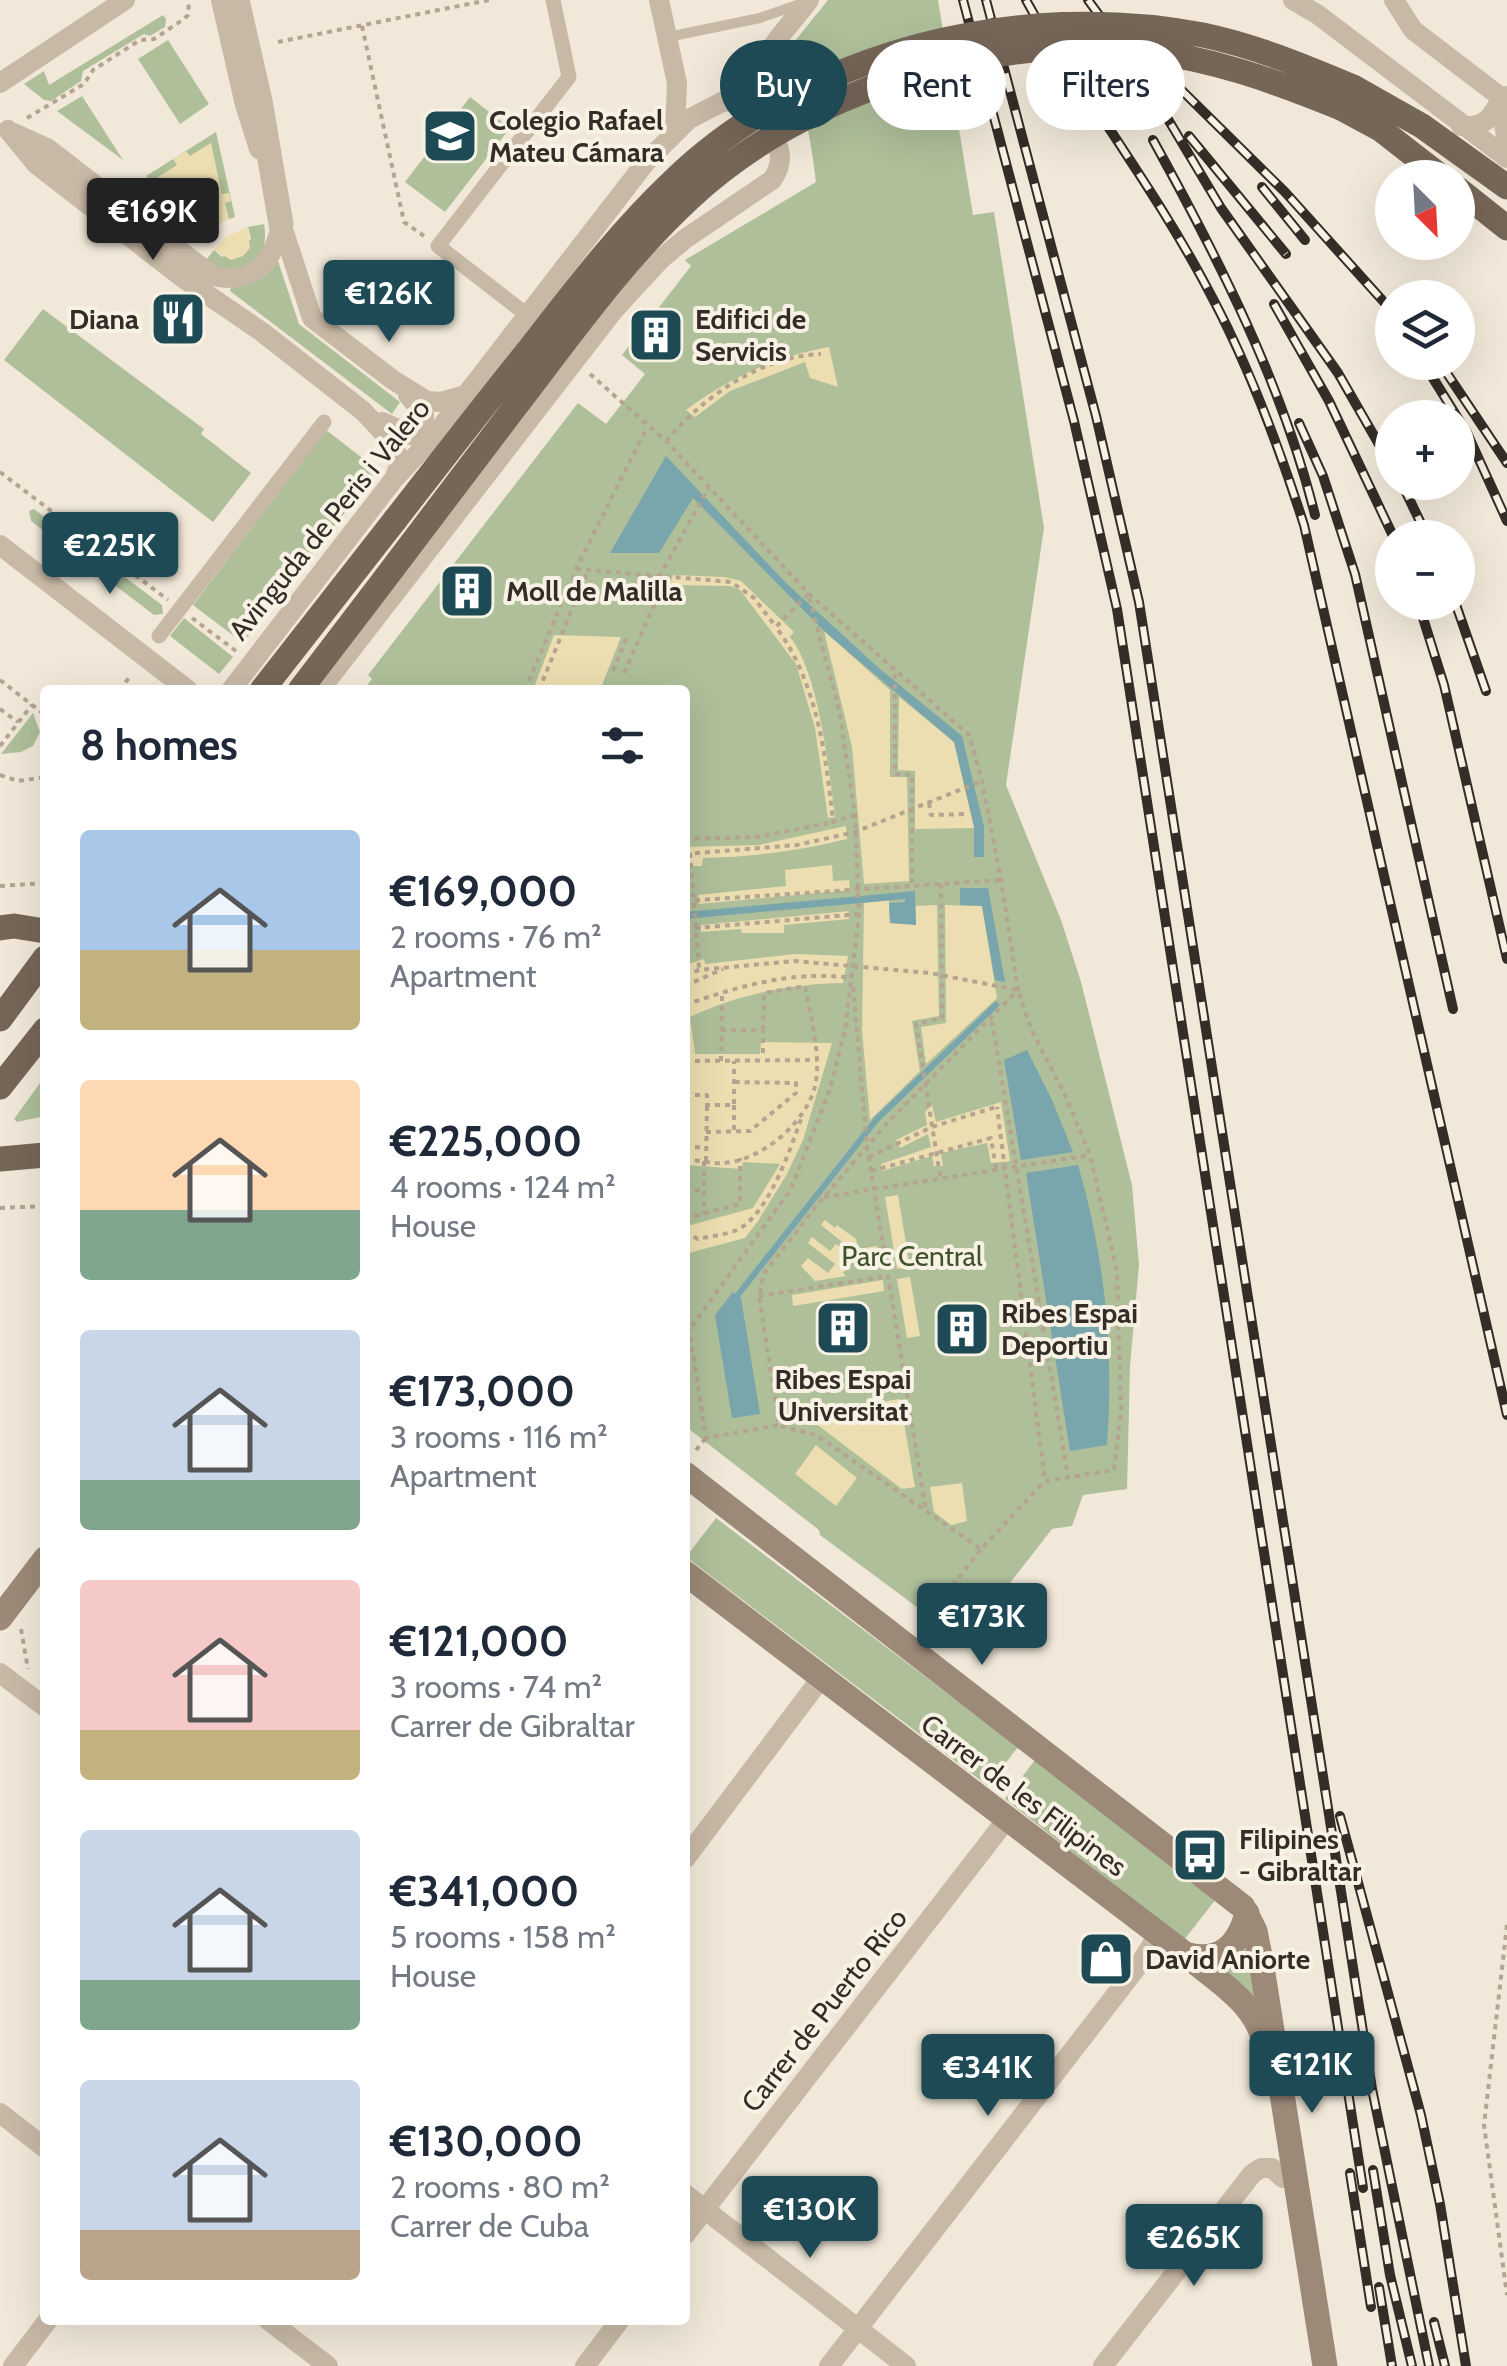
<!DOCTYPE html>
<html lang="en">
<head>
<meta charset="utf-8">
<style>
  :root { --surface:#fff; --page:#f2f2f3; --text:#1f2937; --muted:#747a83; --accent:#1d4a54 }
  body { margin:0; font-family:Cabin,sans-serif; background:var(--page); color:var(--text); height:100vh; display:flex; flex-direction:column; font-size:38px; white-space:nowrap }
  * { box-sizing:border-box; margin:0 }
  p { font-size:32px; color:var(--muted) }
  .icon { flex:none; width:55px; height:55px; fill:none; stroke:currentColor; stroke-width:2; stroke-linecap:round; stroke-linejoin:round }
  .map { position:relative; flex:1; overflow:hidden }
  .side { position:absolute; left:40px; top:685px; width:650px; height:1640px; display:flex; flex-direction:column; background:var(--surface); border-radius:10px; box-shadow:0 10px 40px #0002 }
  .side>* { flex:none }
  .hud { position:absolute; left:720px; top:40px; width:635px; height:90px; display:flex; gap:20px }
  .needle { width:65px; rotate:156deg }
  .tools { position:absolute; left:1375px; top:160px; display:grid; gap:20px }
  .tools a { display:grid; place-items:center; width:100px; height:100px; border-radius:50%; background:var(--surface); box-shadow:0 10px 40px #0002; font-size:50px }
  .price { position:absolute; translate:-50% -85px; padding:0 22px; border-radius:10px; background:var(--accent); color:#fff; font-size:32px; line-height:65px; filter:drop-shadow(0 2px 5px #0008) }
  .price::after { content:''; position:absolute; left:50%; top:60px; width:30px; height:22px; margin-left:-15px; background:inherit; clip-path:polygon(0 0,100% 0,50% 100%) }
  .price.on { background:#222; color:#fff }
  ul { padding:0; list-style:none }
  li { display:flex; align-items:center; gap:30px; height:250px; padding:0 40px }
  li span { display:grid; place-items:center; flex:none; width:280px; height:200px; border-radius:10px; color:#555 }
  li>.icon { margin-inline-start:auto }
  span .icon { width:120px; height:120px; fill:#fffc; stroke-width:1 }
  li b { font-size:42px }
  h2 { display:flex; justify-content:space-between; align-items:center; height:120px; padding:0 40px; font-size:42px }
  .pill { padding:0 35px; border-radius:45px; background:var(--surface); box-shadow:0 10px 40px #0002; font-size:35px; line-height:90px }
  .pill.on { background:var(--accent); color:#fff }
  .map>svg:first-child { display:block }
</style>
</head>
<body>
<div class="map">
<svg width="1507" height="2366" viewBox="0 0 1507 2366">
  <rect width="100%" height="100%" fill="#f1e8d9"/>
  <!-- green -->
  <path fill="#aebf9a" d="M 828,0 L 938,0 L 973,215 L 994,212 L 1044,528 L 1006,785 L 1061,920 L 1081,982 L 1132,1185 L 1139,1265 L 1130,1366 L 1127,1489 L 1083,1495 L 1072,1526 L 1052,1529 L 960,1647 L 939,1630 L 941,1625 L 820,1535 L 819,1530 L 685,1426 L 685,690 L 363,690 L 372,679 L 368,675 L 578,403 L 606,424 L 645,374 L 622,355 L 691,266 L 685,260 L 816,182 C 811,143 807,110 788,74 L 796,55 L 790,47 Z
    M 163,15 L 166,19 L 165,27 L 150,36 L 144,34 L 83,71 L 81,81 L 51,101 L 44,100 L 24,84 L 44,71 L 49,85 Z
    M 168,40 L 209,104 L 180,124 L 138,59 Z
    M 82,96 L 123,160 L 57,111 Z
    M 470,97 L 510,128 L 445,212 L 405,182 Z
    M 216,132 L 235,217 L 223,221 L 210,231 L 146,176 Z
    M 264,224 C 268,249 261,256 240,271 L 217,268 L 206,260 L 214,250 L 222,257 L 251,239 L 248,227 Z
    M 278,261 L 299,324 L 400,402 L 392,414 L 230,291 L 231,288 L 246,284 Z
    M 43,309 L 204,429 L 201,434 L 251,473 L 213,522 L 4,360 Z
    M 326,430 L 378,470 L 243,643 L 193,605 Z
    M 34,509 L 162,605 L 163,614 L 154,615 L 31,521 L 29,511 Z
    M 184,618 L 233,657 L 219,674 L 170,636 Z
    M 33,713 L 40,732 L 33,746 L 21,752 L 1,754 Z
    M 45,1076 L 45,1116 L 17,1122 L 14,1119 Z
    M 716,1518 L 1018,1747 L 988,1786 L 686,1557 Z
    M 1035,1760 L 1216,1899 L 1184,1940 L 1005,1799 Z
    M 1244,1941 L 1261,2004 L 1220,1970 L 1219,1964 Z"/>
  <!-- sand -->
  <path fill="#ecdeb0" d="M 211,143 L 222,194 L 229,193 L 231,201 L 225,203 L 229,219 L 214,226 L 202,216 L 198,221 L 192,216 L 196,210 L 158,177 L 177,165 L 173,159 L 186,151 L 190,156 Z
    M 248,227 L 250,248 L 243,256 L 231,260 L 214,250 L 227,236 Z
    M 829,347 L 838,387 L 810,378 L 805,362 L 730,391 L 695,417 L 686,410 C 731,377 774,357 829,347 Z
    M 673,575 L 724,577 L 741,581 L 794,632 L 790,637 C 819,673 829,770 835,817 L 828,818 L 815,728 L 796,664 L 740,590 L 730,586 L 670,585 Z
    M 824,631 L 890,690 L 890,777 L 907,777 L 909,881 L 864,884 L 852,747 Z
    M 554,635 L 621,637 L 600,690 L 533,690 Z
    M 899,697 L 954,742 L 974,828 L 915,829 L 915,771 L 898,770 Z
    M 846,826 L 847,839 C 798,851 753,857 703,858 L 702,866 L 685,866 L 685,847 L 759,845 Z
    M 832,865 L 833,881 L 849,880 L 850,890 L 699,904 L 698,895 L 786,886 L 785,870 Z
    M 889,900 L 890,923 L 916,924 L 915,906 L 937,905 L 939,1016 L 912,1021 L 920,1071 L 870,1120 L 862,1030 L 864,903 Z
    M 945,905 L 982,906 L 997,998 L 926,1064 L 921,1027 L 946,1023 Z
    M 849,911 L 849,919 L 784,925 L 784,933 L 742,933 L 741,929 L 701,932 L 701,925 Z
    M 795,954 L 848,956 L 843,983 C 790,984 738,994 690,1017 L 695,1054 L 760,1054 L 761,1042 L 832,1043 L 803,1140 L 787,1174 L 758,1221 L 745,1238 L 685,1254 L 685,1223 L 691,1225 L 753,1208 L 780,1164 L 743,1162 L 742,1169 L 685,1165 L 685,965 L 704,959 L 705,964 Z
    M 1001,1102 L 1010,1161 L 991,1163 L 987,1143 L 941,1153 L 943,1166 L 934,1166 L 932,1156 L 882,1171 L 881,1164 L 931,1147 L 928,1134 L 900,1148 L 896,1140 L 927,1125 L 925,1112 L 932,1105 L 936,1122 Z
    M 898,1195 L 910,1267 L 897,1269 L 885,1197 Z
    M 825,1220 L 835,1228 L 837,1225 L 856,1239 L 858,1249 L 877,1246 L 878,1252 L 859,1255 L 843,1273 L 846,1276 L 815,1281 L 801,1266 L 808,1258 L 828,1273 L 835,1264 L 808,1243 L 812,1237 L 830,1251 L 836,1244 L 846,1252 L 850,1248 L 821,1225 Z
    M 910,1277 L 920,1336 L 907,1338 L 897,1279 Z
    M 883,1280 L 884,1291 L 793,1306 L 792,1295 Z
    M 900,1399 L 915,1487 L 902,1489 L 811,1420 L 809,1413 Z
    M 816,1445 L 857,1478 L 836,1506 L 795,1474 Z
    M 962,1483 L 967,1521 L 951,1525 L 934,1512 L 930,1487 Z"/>
  <!-- water -->
  <path fill="#79a5ad" d="M 666,456 L 787,584 L 880,669 L 962,736 L 984,827 L 984,857 L 974,857 L 974,826 L 954,742 L 824,631 L 693,498 L 659,553 L 610,553 Z
    M 960,888 L 988,888 L 1005,982 L 995,980 L 982,906 L 960,905 Z
    M 915,891 L 916,925 L 890,923 L 889,903 L 905,902 L 905,899 L 685,919 L 685,912 Z
    M 1027,1050 L 1052,1100 L 1073,1152 L 1021,1160 L 1004,1060 Z
    M 1078,1165 C 1105,1258 1114,1349 1107,1445 L 1070,1451 L 1026,1173 Z
    M 733,1292 L 741,1298 L 760,1414 L 732,1418 L 715,1315 Z"/>
  <g fill="none" stroke-linecap="round" stroke-linejoin="round">
    <!-- stream -->
    <path stroke="#79a5ad" stroke-width="6" d="M 737,1296 L 877,1119 L 996,1005"/>
    <!-- path -->
    <path stroke="#b4a490" stroke-width="4" stroke-dasharray="5 5" stroke-linecap="butt" d="M 362,26 L 404,222 L 424,236
      M 278,42 L 489,0
      M 27,118 L 84,84 L 93,70 L 140,40 L 154,39 L 184,19 L 188,15 L 189,0
      M 590,374 L 666,441 L 808,593 L 969,735 L 982,781 L 1001,880 L 1018,990 L 889,1121 L 822,1199 L 764,1273 L 759,1296 L 779,1425 L 706,1438 L 685,1303
      M 666,441 C 703,397 761,356 821,354
      M 0,472 L 168,600
      M 576,569 L 731,582 L 754,598 L 776,627
      M 659,577 L 709,487
      M 808,594 L 776,627 C 817,682 826,755 833,822 L 855,815
      M 641,605 L 653,576
      M 192,618 L 236,651
      M 613,671 L 628,634
      M 624,673 L 666,578
      M 895,674 L 895,774 L 912,775 L 912,884
      M 0,680 L 45,715
      M 119,690 L 129,678
      M 525,690 L 576,569 L 647,427
      M 539,690 L 588,570
      M 0,709 L 18,722
      M 0,746 L 32,705
      M 0,775 L 18,781 L 45,777
      M 929,803 L 931,815 L 968,814
      M 685,839 L 757,837 L 833,822
      M 690,853 L 699,968
      M 685,854 L 797,845 L 855,832 L 982,781
      M 0,886 L 45,883
      M 685,901 L 1000,880
      M 685,929 L 859,914
      M 685,975 L 699,970 L 794,961 L 930,973 L 1018,990 L 1031,1029 L 1066,1097 L 1090,1155 L 1117,1271 L 1121,1410 L 1114,1470 L 1045,1481 L 997,1107
      M 685,986 L 723,969
      M 853,987 L 867,1146 L 926,1511
      M 685,1005 C 739,986 794,970 852,978
      M 992,1021 L 1068,1477
      M 721,1030 L 763,1030 L 763,1058
      M 685,1061 L 817,1060
      M 721,1061 L 722,995
      M 685,1095 L 707,1095 L 707,1105 L 734,1105 L 734,1061
      M 734,1105 L 734,1130
      M 706,1132 L 750,1131 L 796,1093 L 796,1083 L 734,1082
      M 685,1146 L 705,1148
      M 869,1157 L 932,1127 L 999,1106
      M 685,1159 C 697,1160 712,1164 724,1163 C 762,1160 806,1123 815,1086 C 822,1055 810,1017 805,986 L 764,993 L 763,1030
      M 704,1161 L 704,1214
      M 706,1161 L 707,1105
      M 871,1171 L 991,1138 L 996,1168
      M 940,1176 L 916,1024 L 942,1018 L 941,884
      M 685,1190 L 704,1190
      M 824,1197 L 1090,1155
      M 0,1208 L 45,1206
      M 685,1215 L 691,1217 L 740,1204 L 740,1158
      M 685,1232 L 698,1239 C 710,1236 726,1235 737,1230 C 768,1215 790,1150 801,1119
      M 759,1296 L 888,1276
      M 685,1327 L 689,1330 L 791,1189 L 830,1089 L 845,1030 L 859,914 L 855,815 L 839,710 L 808,593
      M 781,1426 L 816,1435 L 981,1549 L 1045,1481
      M 696,1450 L 706,1438
      M 922,1625 L 981,1549
      M 21,1629 L 28,1669
      M 1507,1925 L 1484,2125 L 1507,2295"/>
    <!-- service -->
    <path stroke="#c8b9a6" stroke-width="10" d="M 668,37 L 760,18 L 797,5"/>
    <!-- pedestrian -->
    <path stroke="#c8b9a6" stroke-width="15" d="M 527,315 L 438,246 L 569,77 L 553,0
      M 159,636 L 324,422"/>
    <!-- minor -->
    <path stroke="#c8b9a6" stroke-width="20" d="M 221,0 L 245,105 L 259,149
      M 659,0 L 677,83 L 675,131
      M 1293,0 L 1317,14 L 1507,158
      M 1394,0 L 1413,30 L 1502,98 L 1507,96
      M 0,83 L 125,0
      M 1507,110 L 1504,123 L 1507,143
      M 1461,126 C 1485,128 1491,118 1502,98
      M 8,130 L 36,164 L 183,278 L 262,332 L 363,411 L 394,444 L 400,464 L 394,479
      M 14,133 L 47,148 L 213,276 C 253,285 274,262 281,224
      M 282,226 L 312,318 L 393,380 L 427,401 L 441,402 L 466,395
      M 382,422 L 411,435 L 424,427 L 424,414 L 408,395
      M 0,545 L 188,690
      M 231,690 L 394,479 L 435,435 L 646,162 L 689,119 L 722,102 L 742,100 L 760,109
      M 320,690 L 614,310 L 661,259 L 685,239 L 772,180 C 797,146 755,122 756,86 C 757,56 792,24 809,0
      M 0,1673 L 45,1707
      M 685,1859 L 822,1677
      M 0,2113 L 45,2148
      M 685,2194 L 906,2366
      M 685,2235 L 1007,1819
      M 268,2320 L 328,2366
      M 13,2366 L 48,2320
      M 585,2366 L 620,2320
      M 829,2366 L 1141,1962 L 1158,1935
      M 1103,2366 L 1252,2174 L 1261,2168 L 1272,2168 L 1283,2178"/>
    <!-- tertiary -->
    <path stroke="#c8b9a6" stroke-width="25" d="M 237,0 L 260,101 L 281,224"/>
    <!-- secondary -->
    <path stroke="#9c8977" stroke-width="25" d="M 685,1474 L 1243,1907 L 1255,1931 L 1261,1961 L 1325,2366
      M 685,1573 L 1185,1954 C 1214,1979 1256,2002 1264,2042
      M 0,1618 L 45,1559
      M 1185,1954 C 1219,1964 1239,1946 1247,1913"/>
    <!-- primary -->
    <path stroke="#766658" stroke-width="25" d="M 1353,87 L 1422,126 L 1507,187
      M 1341,108 L 1380,129 L 1443,178
      M 1458,189 L 1507,228
      M 262,690 L 395,520
      M 0,928 L 14,926 L 45,931
      M 0,1019 L 45,958
      M 0,1087 L 45,1030
      M 0,1159 L 45,1155"/>
    <!-- rail casing -->
    <g stroke="#342d27" stroke-width="10">
      <path id="rail" d="M 963,0 L 1074,421 L 1117,609 L 1363,2188
        M 986,0 L 1096,416 L 1139,602 L 1372,2089 L 1429,2366
        M 1026,0 L 1063,66 L 1105,121
        M 1088,0 L 1138,68
        M 1088,18 L 1128,93
        M 1132,59 L 1221,208 L 1338,373 L 1392,467
        M 1155,64 L 1285,192 L 1392,311
        M 1097,110 C 1138,172 1179,233 1213,299 C 1251,371 1279,447 1304,525 L 1507,1415
        M 1189,136 L 1286,254
        M 1153,140 C 1218,258 1282,383 1315,515
        M 1262,187 L 1305,240
        M 1274,304 L 1329,401 L 1394,538
        M 1423,362 L 1467,433 L 1507,521
        M 1442,366 L 1507,463
        M 1299,423 L 1323,476 L 1355,574 L 1453,1009
        M 1401,482 L 1428,538
        M 1418,602 L 1444,685 L 1507,959
        M 1455,602 L 1486,691
        M 1340,1816 L 1421,2115 L 1440,2204 L 1466,2366
        M 1373,2170 L 1390,2275 L 1412,2366
        M 1350,2173 L 1371,2307
        M 1379,2287 L 1392,2366
        M 1434,2322 L 1445,2366"/>
    </g>
    <!-- rail -->
    <use href="#rail" stroke="#f8f2e5" stroke-width="6" stroke-dasharray="19" stroke-linecap="butt"/>
    <!-- primary-bridge -->
    <path stroke="#766658" stroke-width="25" d="M 395,520 C 440,462 485,404 531,347 C 576,289 620,231 674,180 C 809,50 1021,0 1203,35 C 1255,46 1303,66 1353,87
      M 300,690 C 372,596 444,501 515,407 C 571,334 623,260 690,198 C 804,92 984,34 1139,50 C 1211,58 1275,81 1341,108"/>
  </g>
  <!-- icons -->
  <defs>
    <g id="school-square" transform="scale(2.875)"><rect x="-9" y="-9" width="18" height="18" rx="4" fill="#1d4a54" stroke="#f8f2e5"/><path d="M0-5L7-2L0 1L-7-2ZM-4 1L0 2.5L4 1V4Q0 6-4 4Z" fill="#fff"/></g>
    <g id="restaurant-square" transform="scale(2.875)"><rect x="-9" y="-9" width="18" height="18" rx="4" fill="#1d4a54" stroke="#f8f2e5"/><path d="M-5-6h1v4h1v-4h1v4h1v-4h1v5L-1.5 .5V6h-2V.5L-5-1ZM5-6V6H3V1.5H1.5Q1.5-4 5-6Z" fill="#fff"/></g>
    <g id="building-square" transform="scale(2.875)"><rect x="-9" y="-9" width="18" height="18" rx="4" fill="#1d4a54" stroke="#f8f2e5"/><path d="M-4-6H4V6H1V3H-1V6H-4ZM-2.5-4.3h1.7v1.8h-1.7ZM.8-4.3h1.7v1.8H.8ZM-2.5-1h1.7V.8h-1.7ZM.8-1h1.7V.8H.8Z" fill="#fff"/></g>
    <g id="bus-square" transform="scale(2.875)"><rect x="-9" y="-9" width="18" height="18" rx="4" fill="#1d4a54" stroke="#f8f2e5"/><path d="M-5-6H5V4H4V6H2V4H-2V6H-4V4H-5ZM-3.5-4V0h7V-4ZM-3.5 1.2v1.5H-2V1.2ZM2 1.2v1.5H3.5V1.2Z" fill="#fff"/></g>
    <g id="shop-square" transform="scale(2.875)"><rect x="-9" y="-9" width="18" height="18" rx="4" fill="#1d4a54" stroke="#f8f2e5"/><path d="M-5-2.5h2.3a2.7 3.5 0 0 1 5.4 0H5L5.5 6h-11ZM-1.5-2.5h3a1.5 2.3 0 0 0-3 0Z" fill="#fff"/></g>
  </defs>
  <g fill-rule="evenodd">
    <use href="#school-square" x="450" y="136"/>
    <use href="#restaurant-square" x="178" y="319"/>
    <use href="#building-square" x="656" y="335"/>
    <use href="#building-square" x="467" y="591"/>
    <use href="#building-square" x="843" y="1328"/>
    <use href="#building-square" x="962" y="1329"/>
    <use href="#bus-square" x="1200" y="1855"/>
    <use href="#shop-square" x="1106" y="1959"/>
  </g>
  <g text-anchor="middle" stroke-width="8" stroke-linejoin="round" paint-order="stroke">
    <!-- poi labels -->
    <g font-size="28" font-weight="bold" fill="#342d27" stroke="#f8f2e5" text-anchor="start">
      <text x="489" y="130">Colegio Rafael<tspan x="489" dy="32">Mateu Cámara</tspan></text>
      <text x="139" y="329" text-anchor="end">Diana</text>
      <text x="695" y="329">Edifici de<tspan x="695" dy="32">Servicis</tspan></text>
      <text x="506" y="601">Moll de Malilla</text>
      <text x="1001" y="1323">Ribes Espai<tspan x="1001" dy="32">Deportiu</tspan></text>
      <text x="843" y="1389" text-anchor="middle">Ribes Espai<tspan x="843" dy="32">Universitat</tspan></text>
      <text x="1239" y="1849">Filipines<tspan x="1239" dy="32">- Gibraltar</tspan></text>
      <text x="1145" y="1969">David Aniorte</text>
    </g>
    <!-- street labels -->
    <g font-size="28" fill="#342d27" stroke="#f8f2e5">
      <text transform="translate(329 519) rotate(-51)" y="10">Avinguda de Peris i Valero</text>
      <text transform="translate(1024 1795) rotate(37)" y="10">Carrer de les Filipines</text>
      <text transform="translate(824 2010) rotate(-52)" y="10">Carrer de Puerto Rico</text>
    </g>
    <!-- park labels -->
    <g font-size="28" fill="#3f522b" stroke="#f8f2e5">
      <text x="912" y="1266">Parc Central</text>
    </g>
  </g>
</svg>
<div class="tools">
<a><svg class="needle" viewBox="-14 -14 28 28"><path d="M0-13l5 13h-10z" fill="#e53935"/><path d="M0 13l5-13h-10z" fill="#747a83"/></svg></a>
<a><svg class="icon" aria-label="layers" viewBox="0 0 24 24"><path d="M12 4l9 5-9 5-9-5zM3 14l9 5 9-5"/></svg></a>
<a>+</a>
<a>−</a>
</div>
<b class="price on" style="left:153px;top:263px">€169K</b>
<b class="price" style="left:389px;top:345px">€126K</b>
<b class="price" style="left:110px;top:597px">€225K</b>
<b class="price" style="left:982px;top:1668px">€173K</b>
<b class="price" style="left:1312px;top:2116px">€121K</b>
<b class="price" style="left:988px;top:2119px">€341K</b>
<b class="price" style="left:810px;top:2261px">€130K</b>
<b class="price" style="left:1194px;top:2289px">€265K</b>
<div class="hud">
<a class="pill on">Buy</a>
<a class="pill">Rent</a>
<a class="pill">Filters</a>
</div>
<section class="side">
<h2>8 homes<svg class="icon" aria-label="filters" viewBox="0 0 24 24"><path d="M4 7h16M4 17h16"/><circle cx="9" cy="7" r="2"/><circle cx="15" cy="17" r="2"/></svg></h2>
<ul>
<li><span style="background:linear-gradient(#a9c7e8 60%,#c2b280 0)"><svg class="icon" aria-label="home" viewBox="0 0 24 24"><path d="M3 11l9-7 9 7M6 9v11h12V9"/></svg></span><div><b>€169,000</b><p>2 rooms · 76 m²</p><p>Apartment</p></div></li>
<li><span style="background:linear-gradient(#ffd9b3 65%,#7fa58c 0)"><svg class="icon" aria-label="home" viewBox="0 0 24 24"><path d="M3 11l9-7 9 7M6 9v11h12V9"/></svg></span><div><b>€225,000</b><p>4 rooms · 124 m²</p><p>House</p></div></li>
<li><span style="background:linear-gradient(#c9d6e8 75%,#7fa58c 0)"><svg class="icon" aria-label="home" viewBox="0 0 24 24"><path d="M3 11l9-7 9 7M6 9v11h12V9"/></svg></span><div><b>€173,000</b><p>3 rooms · 116 m²</p><p>Apartment</p></div></li>
<li><span style="background:linear-gradient(#f6c9c9 75%,#c2b280 0)"><svg class="icon" aria-label="home" viewBox="0 0 24 24"><path d="M3 11l9-7 9 7M6 9v11h12V9"/></svg></span><div><b>€121,000</b><p>3 rooms · 74 m²</p><p>Carrer de Gibraltar</p></div></li>
<li><span style="background:linear-gradient(#c9d6e8 75%,#7fa58c 0)"><svg class="icon" aria-label="home" viewBox="0 0 24 24"><path d="M3 11l9-7 9 7M6 9v11h12V9"/></svg></span><div><b>€341,000</b><p>5 rooms · 158 m²</p><p>House</p></div></li>
<li><span style="background:linear-gradient(#c9d6e8 75%,#b9a48a 0)"><svg class="icon" aria-label="home" viewBox="0 0 24 24"><path d="M3 11l9-7 9 7M6 9v11h12V9"/></svg></span><div><b>€130,000</b><p>2 rooms · 80 m²</p><p>Carrer de Cuba</p></div></li>
</ul>
</section>
</div>
</body>
</html>
